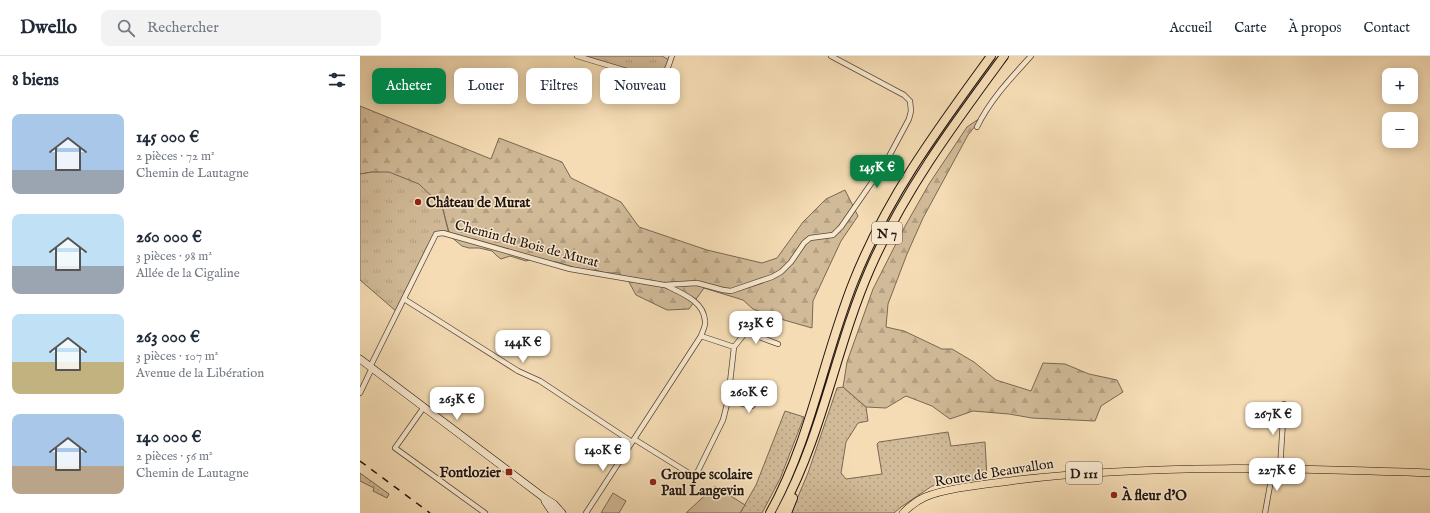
<!DOCTYPE html>
<html lang="fr">
<head>
<meta charset="utf-8">
<style>
  :root { --surface:#fff; --page:#f2f2f3; --text:#1f2937; --muted:#747a83; --line:#e0e1e3; --accent:#0b8043 }
  body { margin:0; font-family:"IM FELL English",serif; background:var(--page); color:var(--text); height:100vh; display:flex; flex-direction:column; font-size:15px; white-space:nowrap }
  * { box-sizing:border-box; margin:0 }
  p { font-size:13px; color:var(--muted) }
  .icon { flex:none; width:22px; height:22px; fill:none; stroke:currentColor; stroke-width:2; stroke-linecap:round; stroke-linejoin:round }
  .map { position:relative; flex:1; overflow:hidden }
  .sheet { display:flex; flex-direction:column; background:var(--surface); width:360px }
  .sheet>* { flex:none }
  .top-card { position:absolute; left:12px; top:12px; width:380px; height:36px; display:flex; gap:8px }
  .buttons { position:absolute; left:1022px; top:12px; display:grid; gap:8px }
  .buttons a { display:grid; place-items:center; width:36px; height:36px; border-radius:8px; background:var(--surface); box-shadow:0 2px 10px #0003; font-size:20px }
  .price { position:absolute; translate:-50% -34px; padding:0 9px; border-radius:8px; background:#fff; color:#222; font-size:13px; line-height:26px; filter:drop-shadow(0 1px 2px #0008) }
  .price::after { content:''; position:absolute; left:50%; top:24px; width:12px; height:9px; margin-left:-6px; background:inherit; clip-path:polygon(0 0,100% 0,50% 100%) }
  .price.on { background:var(--accent); color:#fff }
  ul { padding:0; list-style:none }
  li { display:flex; align-items:center; gap:12px; height:100px; padding:0 12px }
  li span { display:grid; place-items:center; flex:none; width:112px; height:80px; border-radius:8px; color:#555 }
  li>.icon { margin-inline-start:auto }
  span .icon { width:48px; height:48px; fill:#fffc; stroke-width:1 }
  li b { font-size:17px }
  h2 { display:flex; justify-content:space-between; align-items:center; height:48px; padding:0 12px; font-size:17px }
  .tag { padding:0 14px; border-radius:8px; background:var(--surface); box-shadow:0 2px 10px #0003; font-size:14px; line-height:36px }
  .tag.on { background:var(--accent); color:#fff }
  header { display:flex; align-items:center; gap:24px; box-sizing:border-box; height:56px; padding:0 20px; background:var(--surface); border-bottom:1px solid var(--line) }
  header strong { font-size:19px }
  nav { display:flex; gap:22px; margin-inline-start:auto; font-size:14px }
  .search { width:280px; height:36px; background:var(--page); display:flex; align-items:center; gap:10px; box-sizing:border-box; padding:0 14px; border-radius:8px; color:var(--muted); font-size:15px }
  main { display:flex; flex:1; min-height:0 }
  .map>svg:first-child { display:block }
</style>
</head>
<body>
<header>
<strong>Dwello</strong>
<div class="search"><svg class="icon" aria-label="search" viewBox="0 0 24 24"><circle cx="10" cy="10" r="6"/><path d="M15 15l6 6"/></svg>Rechercher</div>
<nav><a>Accueil</a><a>Carte</a><a>À propos</a><a>Contact</a></nav>
</header>
<main>
<section class="sheet">
<h2>8 biens<svg class="icon" aria-label="filters" viewBox="0 0 24 24"><path d="M4 7h16M4 17h16"/><circle cx="9" cy="7" r="2"/><circle cx="15" cy="17" r="2"/></svg></h2>
<ul>
<li><span style="background:linear-gradient(#a9c7e8 70%,#9aa5b1 0)"><svg class="icon" aria-label="home" viewBox="0 0 24 24"><path d="M3 11l9-7 9 7M6 9v11h12V9"/></svg></span><div><b>145 000 €</b><p>2 pièces · 72 m²</p><p>Chemin de Lautagne</p></div></li>
<li><span style="background:linear-gradient(#bfe0f5 65%,#9aa5b1 0)"><svg class="icon" aria-label="home" viewBox="0 0 24 24"><path d="M3 11l9-7 9 7M6 9v11h12V9"/></svg></span><div><b>260 000 €</b><p>3 pièces · 98 m²</p><p>Allée de la Cigaline</p></div></li>
<li><span style="background:linear-gradient(#bfe0f5 60%,#c2b280 0)"><svg class="icon" aria-label="home" viewBox="0 0 24 24"><path d="M3 11l9-7 9 7M6 9v11h12V9"/></svg></span><div><b>263 000 €</b><p>3 pièces · 107 m²</p><p>Avenue de la Libération</p></div></li>
<li><span style="background:linear-gradient(#a9c7e8 65%,#b9a48a 0)"><svg class="icon" aria-label="home" viewBox="0 0 24 24"><path d="M3 11l9-7 9 7M6 9v11h12V9"/></svg></span><div><b>140 000 €</b><p>2 pièces · 56 m²</p><p>Chemin de Lautagne</p></div></li>
</ul>
</section>
<div class="map">
<svg width="1070" height="457" viewBox="0 0 1070 457">
  <defs>
    <pattern id="grass-dots" width="8" height="8" patternUnits="userSpaceOnUse"><rect width="8" height="8" fill="#d1ba98"/><path d="M2 2h.1M6 6h.1" fill="none" stroke="#b39f82" stroke-width="1.8" stroke-linecap="round"/></pattern>
    <pattern id="forest-firs" width="22" height="20" patternUnits="userSpaceOnUse"><rect width="22" height="20" fill="#d1ba98"/><path d="M5 1l3.5 6h-7zM16 11l3.5 6h-7z" fill="#b39f82"/></pattern>
    <pattern id="park-tufts" width="24" height="20" patternUnits="userSpaceOnUse"><rect width="24" height="20" fill="#d1ba98"/><path d="M3 7l-1-3M5 7V3M7 7l1-3M15 17l-1-3M17 17v-4M19 17l1-3" fill="none" stroke="#b39f82"/></pattern>
  </defs>
  <rect width="100%" height="100%" fill="#f5dcb4"/>
  <filter id="stains"><feTurbulence type="fractalNoise" baseFrequency=".005" numOctaves="4"/><feColorMatrix values="0 0 0 0 .2 0 0 0 0 .09 0 0 0 0 .02 0 0 0 .5 -.17"/></filter>
  <radialGradient id="worn" r=".72"><stop offset=".6" stop-color="#630" stop-opacity="0"/><stop offset="1" stop-color="#630" stop-opacity=".3"/></radialGradient>
  <!-- grass -->
  <path fill="url(#grass-dots)" stroke="#796854" d="M 483,331 L 506,351 L 508,365 L 498,367 L 486,386 L 481,417 L 486,423 L 522,418 L 517,388 L 519,386 L 588,376 L 591,390 L 625,386 L 627,422 L 572,430 L 541,451 L 534,457 L 431,457 L 448,417 L 477,332 Z
    M 425,355 L 444,361 L 420,423 L 402,457 L 380,457 L 396,429 Z
    M 0,417 L 29,438 L 27,442 L 13,435 L 14,432 L 0,425 Z"/>
  <!-- forest -->
  <path fill="url(#forest-firs)" stroke="#796854" d="M 0,50 L 131,103 L 139,82 L 202,106 L 211,122 L 261,146 L 279,171 L 347,194 L 402,207 L 417,202 L 443,166 L 466,143 L 485,134 L 498,160 L 481,185 L 453,245 L 452,272 L 417,262 L 393,253 L 383,244 L 344,232 L 329,253 L 307,254 L 276,239 L 269,226 L 259,217 L 245,217 L 235,214 L 225,215 L 197,206 L 172,203 L 166,205 L 150,200 L 141,203 L 137,200 L 132,195 L 119,192 L 109,192 L 102,190 L 90,180 L 82,150 L 12,116 L 0,118 Z
    M 623,60 L 608,79 L 563,162 L 547,198 L 528,248 L 526,271 L 544,275 L 582,293 L 592,293 L 614,306 L 636,324 L 671,335 L 683,307 L 705,308 L 729,318 L 757,324 L 763,336 L 741,350 L 735,365 L 672,362 L 649,358 L 613,355 L 590,363 L 572,350 L 546,340 L 526,352 L 506,351 L 483,331 L 487,306 L 513,233 L 544,172 L 569,128 L 607,71 Z"/>
  <!-- park -->
  <path fill="url(#park-tufts)" stroke="#796854" d="M 217,0 L 302,0 L 309,4 L 306,16 L 297,24 Z
    M 12,116 L 29,116 L 59,128 L 82,150 L 89,178 L 76,178 L 37,256 L 0,224 L 0,118 Z"/>
  <!-- garden -->
  <path fill="#d1ba98" stroke="#796854" d="M 355,430 L 385,449 L 380,457 L 326,457 Z
    M 253,437 L 266,445 L 259,457 L 241,457 Z"/>
  <g fill="none" stroke-linecap="round" stroke-linejoin="round">
    <!-- minor casing -->
    <g stroke="#564739" stroke-width="6">
      <path id="minor" d="M 217,0 L 297,24 C 307,19 308,10 312,0
        M 617,71 C 630,44 651,22 671,0
        M 44,243 L 158,315 L 180,325 L 272,386
        M 374,291 L 386,276 L 418,288
        M 10,311 L 76,178 L 83,177 L 210,213 L 304,229 L 337,227 L 363,234 L 371,235 L 412,221 L 421,216 L 431,206 L 444,187 L 450,182 L 473,179 L 481,171 L 526,106 L 549,63 L 551,55 L 550,45 L 544,39 L 471,0
        M 0,337 L 12,312
        M 368,344 L 392,350 L 402,340
        M 64,351 L 35,392 L 125,457
        M 274,383 L 335,421 L 363,364 L 368,344 L 374,291 L 341,280
        M 920,413 L 924,348
        M 226,457 L 341,280 C 342,276 346,270 345,265 C 344,245 321,237 305,229
        M 905,457 L 913,413"/>
    </g>
    <!-- secondary casing -->
    <g stroke="#211510" stroke-width="8">
      <path id="secondary" d="M 0,303 L 183,441 L 194,448 L 202,457
        M 185,445 L 193,457"/>
    </g>
    <!-- primary casing -->
    <g stroke="#211510" stroke-width="8">
      <path id="primary" d="M 543,457 C 549,451 556,445 565,441 C 589,431 630,428 657,424 C 794,408 932,412 1070,417"/>
    </g>
    <!-- trunk casing -->
    <g stroke="#211510" stroke-width="10">
      <path id="trunk" d="M 410,457 C 450,385 463,303 493,227 C 527,141 577,74 631,0
        M 420,457 C 463,379 475,293 510,213 C 544,135 594,68 644,0
        M 427,457 L 433,442"/>
    </g>
    <!-- minor -->
    <use href="#minor" stroke="#f8e8ce" stroke-width="4.5"/>
    <!-- secondary -->
    <use href="#secondary" stroke="#f8e8ce" stroke-width="7"/>
    <!-- primary -->
    <use href="#primary" stroke="#f5dcb4" stroke-width="7"/>
    <!-- trunk -->
    <use href="#trunk" stroke="#f5dcb4" stroke-width="8"/>
    <!-- rail -->
    <path stroke="#211510" stroke-width="1.5" stroke-dasharray="7 7" stroke-linecap="butt" d="M 0,405 L 70,457"/>
  </g>
  <!-- markers -->
  <g fill="#8f2418" stroke="#f8e8ce" stroke-width="1.5">
    <circle cx="58" cy="146" r="4"/>
    <rect x="145" y="412" width="8" height="8" rx="2"/>
    <circle cx="293" cy="426" r="4"/>
    <circle cx="754" cy="439" r="4"/>
  </g>
  <g text-anchor="middle" stroke-width="3" stroke-linejoin="round" paint-order="stroke">
    <!-- shield labels -->
    <g fill="#f8e8ce" stroke="#625449" stroke-width="1">
      <rect x="512" y="166" width="30" height="22" rx="3"/>
      <rect x="706" y="406" width="36" height="22" rx="3"/>
    </g>
    <g font-size="13" font-weight="bold" fill="#211510">
      <text x="527" y="182">N 7</text>
      <text x="724" y="422">D 111</text>
    </g>
    <!-- poi labels -->
    <g font-size="14" font-weight="bold" fill="#211510" stroke="#f8e8ce" text-anchor="start">
      <text x="66" y="151">Château de Murat</text>
      <text x="141" y="421" text-anchor="end">Fontlozier</text>
      <text x="301" y="423">Groupe scolaire<tspan x="301" dy="16">Paul Langevin</tspan></text>
      <text x="762" y="444">À fleur d'O</text>
    </g>
    <!-- street labels -->
    <g font-size="14" fill="#211510" stroke="#f8e8ce">
      <text transform="translate(167 187) rotate(15)" y="5">Chemin du Bois de Murat</text>
      <text transform="translate(634 416) rotate(-9)" y="5">Route de Beauvallon</text>
    </g>
  </g>
  <rect width="100%" height="100%" filter="url(#stains)"/>
  <rect width="100%" height="100%" fill="url(#worn)"/>
</svg>
<div class="buttons">
<a>+</a>
<a>−</a>
</div>
<b class="price on" style="left:517px;top:133px">145K €</b>
<b class="price" style="left:396px;top:289px">523K €</b>
<b class="price" style="left:163px;top:308px">144K €</b>
<b class="price" style="left:389px;top:358px">260K €</b>
<b class="price" style="left:97px;top:365px">263K €</b>
<b class="price" style="left:913px;top:380px">267K €</b>
<b class="price" style="left:243px;top:416px">140K €</b>
<b class="price" style="left:917px;top:436px">227K €</b>
<div class="top-card">
<a class="tag on">Acheter</a>
<a class="tag">Louer</a>
<a class="tag">Filtres</a>
<a class="tag">Nouveau</a>
</div>
</div>
</main>
</body>
</html>
